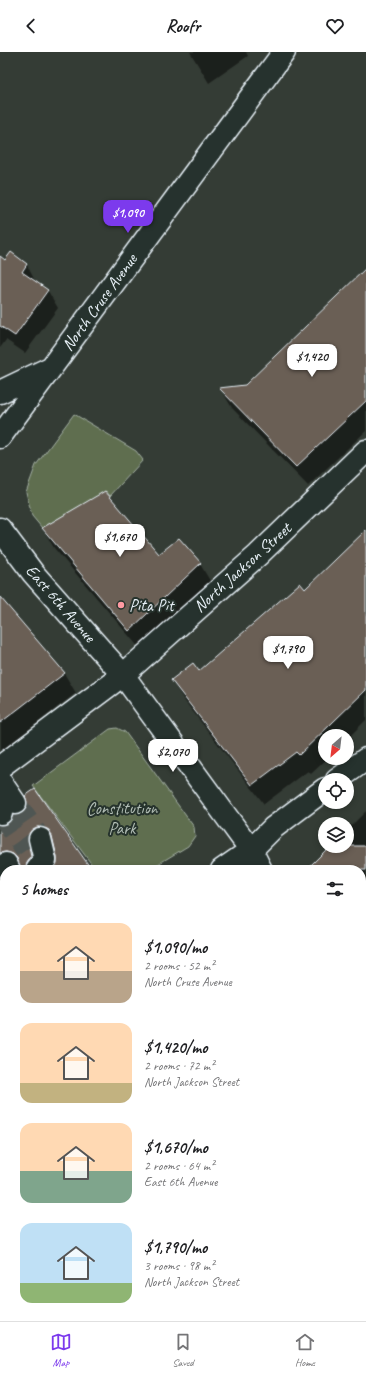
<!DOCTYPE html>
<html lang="en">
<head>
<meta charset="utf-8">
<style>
  :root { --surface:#fff; --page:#f6f6f6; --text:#202124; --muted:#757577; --line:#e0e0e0; --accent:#7c3aed }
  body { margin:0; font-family:Caveat,sans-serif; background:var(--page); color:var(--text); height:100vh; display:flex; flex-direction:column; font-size:15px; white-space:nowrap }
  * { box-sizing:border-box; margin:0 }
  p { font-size:13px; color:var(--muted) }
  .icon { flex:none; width:22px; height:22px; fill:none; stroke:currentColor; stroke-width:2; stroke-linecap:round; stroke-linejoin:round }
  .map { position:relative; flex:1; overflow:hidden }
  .details { position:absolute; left:0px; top:813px; width:366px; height:456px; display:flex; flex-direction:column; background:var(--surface); border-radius:16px 16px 0 0; box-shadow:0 2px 6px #0003 }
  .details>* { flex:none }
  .needle { width:26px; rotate:208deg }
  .buttons { position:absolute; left:318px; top:677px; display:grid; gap:8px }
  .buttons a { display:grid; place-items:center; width:36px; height:36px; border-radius:50%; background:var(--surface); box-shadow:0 2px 6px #0003; font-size:20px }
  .price { position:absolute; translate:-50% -34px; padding:0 9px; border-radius:8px; background:#fff; color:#222; font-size:13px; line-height:26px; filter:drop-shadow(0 1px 2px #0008) }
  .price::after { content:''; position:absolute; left:50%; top:24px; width:12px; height:9px; margin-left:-6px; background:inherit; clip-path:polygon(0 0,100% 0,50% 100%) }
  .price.selected { background:var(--accent); color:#fff }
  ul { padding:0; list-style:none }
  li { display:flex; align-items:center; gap:12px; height:100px; padding:0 20px }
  li span { display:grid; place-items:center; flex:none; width:112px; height:80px; border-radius:12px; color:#555 }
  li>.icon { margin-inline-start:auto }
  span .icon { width:48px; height:48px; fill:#fffc; stroke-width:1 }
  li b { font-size:17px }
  h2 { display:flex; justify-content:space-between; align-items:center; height:48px; padding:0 20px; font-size:17px }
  header { display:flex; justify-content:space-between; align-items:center; height:52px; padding:0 20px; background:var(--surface); font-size:18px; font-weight:600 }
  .menu { display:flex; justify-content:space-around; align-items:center; height:56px; border-top:1px solid var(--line); background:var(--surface); font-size:11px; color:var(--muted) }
  .menu a { display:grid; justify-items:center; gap:2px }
  .menu .selected { color:var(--accent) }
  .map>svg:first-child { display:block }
</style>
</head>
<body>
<header><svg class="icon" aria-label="back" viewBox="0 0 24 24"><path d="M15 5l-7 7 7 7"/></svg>Roofr<svg class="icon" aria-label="heart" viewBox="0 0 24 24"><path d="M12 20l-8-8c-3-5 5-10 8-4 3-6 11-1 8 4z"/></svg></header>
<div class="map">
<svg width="366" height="1269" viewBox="0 0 366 1269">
  <rect width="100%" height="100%" fill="#343c35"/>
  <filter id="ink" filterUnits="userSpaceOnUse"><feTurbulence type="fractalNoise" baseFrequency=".025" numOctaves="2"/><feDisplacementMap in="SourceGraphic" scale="8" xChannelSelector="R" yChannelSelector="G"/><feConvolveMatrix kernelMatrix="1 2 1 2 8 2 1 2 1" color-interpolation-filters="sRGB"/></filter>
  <g filter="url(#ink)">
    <!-- green -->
    <path fill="#5f6e50" stroke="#a4b0a4" d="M 74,362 L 136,399 L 143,408 L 110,444 L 106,439 L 42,476 L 32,464 L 26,440 L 36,413 Z
      M 117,676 L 125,680 L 194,775 L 195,784 L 188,794 L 148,818 L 96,818 L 33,734 L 110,677 Z"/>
    <!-- shadow -->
    <path fill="#0007" d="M 190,0 L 246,0 L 248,4 L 209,31 Z
      M 11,202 L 27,213 L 36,231 L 48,239 L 58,256 L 25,301 L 6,288 L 0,296 L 0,217 Z
      M 366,217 L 366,379 L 308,434 L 232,356 L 221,337 L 245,334 Z
      M 43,477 L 159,504 L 179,487 L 200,512 L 212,532 L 141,598 L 54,496 Z
      M 366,479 L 366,668 L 347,687 L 347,684 L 325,684 L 325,706 L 328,706 L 311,722 L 308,719 L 264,752 L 184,648 L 172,629 L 199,620 L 305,538 Z
      M 0,547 L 64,621 L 76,641 L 1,699 Z
      M 28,750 L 91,818 L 54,818 L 58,811 L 55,795 L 49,794 L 41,818 L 5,818 L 5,874 L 2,879 L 5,878 L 5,937 L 0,941 L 0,774 L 7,773 L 22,762 L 27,757 Z
      M 366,759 L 366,968 L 361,954 L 361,818 L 313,818 L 331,794 L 347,794 L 347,778 Z
      M 5,1010 L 5,1189 L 0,1195 L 0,1013 Z
      M 361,1162 L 366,1177 L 366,1269 L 205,1269 L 208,1264 L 361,1264 Z
      M 41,1264 L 121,1264 L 118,1269 L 49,1269 Z"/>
    <!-- building -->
    <path fill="#6a5f55" stroke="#e8f1f8" d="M 11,200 L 27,212 L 22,220 L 48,238 L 15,284 L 0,274 L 0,204 L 5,208 Z
      M 366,216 L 366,349 L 296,415 L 219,336 L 245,333 Z
      M 105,439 L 159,502 L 179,486 L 201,511 L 129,579 L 42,476 Z
      M 366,478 L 366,638 L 299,703 L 296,700 L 252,733 L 171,628 L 193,611 L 199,619 L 300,531 L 305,537 Z
      M 0,545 L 65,621 L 0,671 Z
      M 35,737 L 92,818 L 53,818 L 57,811 L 57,805 L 52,784 L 49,778 L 43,775 L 37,775 L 32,778 L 28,783 L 28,790 L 31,805 L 27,811 L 25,818 L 21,818 L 17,806 L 13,802 L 6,800 L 0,801 L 0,773 L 7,772 L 11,768 L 13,763 L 16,763 L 22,761 L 26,757 L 27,750 L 25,744 Z
      M 330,794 L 366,794 L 366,818 L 306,818 Z"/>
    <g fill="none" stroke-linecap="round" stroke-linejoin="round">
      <!-- minor-tunnel -->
      <path stroke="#4f5752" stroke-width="22" stroke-dasharray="22 11" stroke-linecap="butt" d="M 15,751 L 40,787
        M 1,761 L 26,798"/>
      <!-- minor casing -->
      <g stroke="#e8f1f8" stroke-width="25">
        <path id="minor" d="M 0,340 L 48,317
          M 0,385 L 284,0
          M 0,477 L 33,521 L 123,623 L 226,764 L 251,798 L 261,818
          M 0,715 L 123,623 L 258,503 L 366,399
          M 337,728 L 366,707
          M 0,729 L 15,751
          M 0,759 L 1,761
          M 6,812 L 9,818
          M 37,818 L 45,808 L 40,787
          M 222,818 L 251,798 L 273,776 L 325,737
          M 0,866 L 5,859
          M 0,928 L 5,936
          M 0,969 L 5,965
          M 361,1076 L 366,1091
          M 158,1269 L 161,1264"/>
      </g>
      <!-- minor -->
      <use href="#minor" stroke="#26332d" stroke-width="22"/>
    </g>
  </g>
  <!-- markers -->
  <circle fill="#ff9aa2" stroke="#26332d" stroke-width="1.5" cx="121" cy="553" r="4"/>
  <g text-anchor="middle" stroke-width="4" stroke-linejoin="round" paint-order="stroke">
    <!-- street labels -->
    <g font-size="17" fill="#e8f1f8" stroke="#26332d">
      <text transform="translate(99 250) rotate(-54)" y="6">North Cruse Avenue</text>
      <text transform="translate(242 515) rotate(-42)" y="6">North Jackson Street</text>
      <text transform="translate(61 551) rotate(49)" y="6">East 6th Avenue</text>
    </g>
    <!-- poi labels -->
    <g font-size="17" fill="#e8f1f8" stroke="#26332d" text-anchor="start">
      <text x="129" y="559">Pita Pit</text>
    </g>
    <!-- park labels -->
    <g font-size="17" fill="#b1bdb5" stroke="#26332d">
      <text x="122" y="762">Constitution<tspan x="122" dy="20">Park</tspan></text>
    </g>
  </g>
</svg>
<div class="buttons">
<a><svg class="needle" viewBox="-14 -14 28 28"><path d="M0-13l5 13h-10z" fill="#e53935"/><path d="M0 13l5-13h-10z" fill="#757577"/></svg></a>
<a><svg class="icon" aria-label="locate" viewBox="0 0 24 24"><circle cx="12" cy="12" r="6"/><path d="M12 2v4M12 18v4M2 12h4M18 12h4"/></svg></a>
<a><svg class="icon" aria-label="layers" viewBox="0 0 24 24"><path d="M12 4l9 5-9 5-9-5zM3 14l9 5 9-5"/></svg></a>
</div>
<b class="price selected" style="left:128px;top:182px">$1,090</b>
<b class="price" style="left:312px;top:326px">$1,420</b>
<b class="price" style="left:120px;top:506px">$1,670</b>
<b class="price" style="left:288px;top:618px">$1,790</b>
<b class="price" style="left:173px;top:721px">$2,070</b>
<section class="details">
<h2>5 homes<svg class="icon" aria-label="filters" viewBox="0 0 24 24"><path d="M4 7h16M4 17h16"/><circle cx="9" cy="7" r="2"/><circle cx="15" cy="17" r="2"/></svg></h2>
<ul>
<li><span style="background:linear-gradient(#ffd9b3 60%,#b9a48a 0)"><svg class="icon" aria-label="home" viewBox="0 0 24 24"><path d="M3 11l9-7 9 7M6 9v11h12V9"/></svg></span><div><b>$1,090/mo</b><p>2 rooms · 52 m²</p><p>North Cruse Avenue</p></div></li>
<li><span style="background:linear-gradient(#ffd9b3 75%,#c2b280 0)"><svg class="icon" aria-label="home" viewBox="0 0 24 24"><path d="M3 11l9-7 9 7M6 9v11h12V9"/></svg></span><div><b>$1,420/mo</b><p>2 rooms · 72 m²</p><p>North Jackson Street</p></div></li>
<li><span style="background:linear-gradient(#ffd9b3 60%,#7fa58c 0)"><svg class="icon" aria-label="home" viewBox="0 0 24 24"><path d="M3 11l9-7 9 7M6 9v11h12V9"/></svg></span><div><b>$1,670/mo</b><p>2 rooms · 64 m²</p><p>East 6th Avenue</p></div></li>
<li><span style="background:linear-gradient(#bfe0f5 75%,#8fb573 0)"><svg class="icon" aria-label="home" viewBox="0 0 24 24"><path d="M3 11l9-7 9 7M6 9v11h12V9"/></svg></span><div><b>$1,790/mo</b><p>3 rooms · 98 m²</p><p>North Jackson Street</p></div></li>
</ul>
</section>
</div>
<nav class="menu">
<a class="selected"><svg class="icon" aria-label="map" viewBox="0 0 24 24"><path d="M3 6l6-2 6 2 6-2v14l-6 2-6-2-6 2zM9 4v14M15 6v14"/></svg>Map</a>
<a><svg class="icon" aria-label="saved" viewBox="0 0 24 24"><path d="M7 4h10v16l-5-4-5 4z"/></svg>Saved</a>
<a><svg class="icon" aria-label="home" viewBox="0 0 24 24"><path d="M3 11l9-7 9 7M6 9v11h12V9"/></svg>Home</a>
</nav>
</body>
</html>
